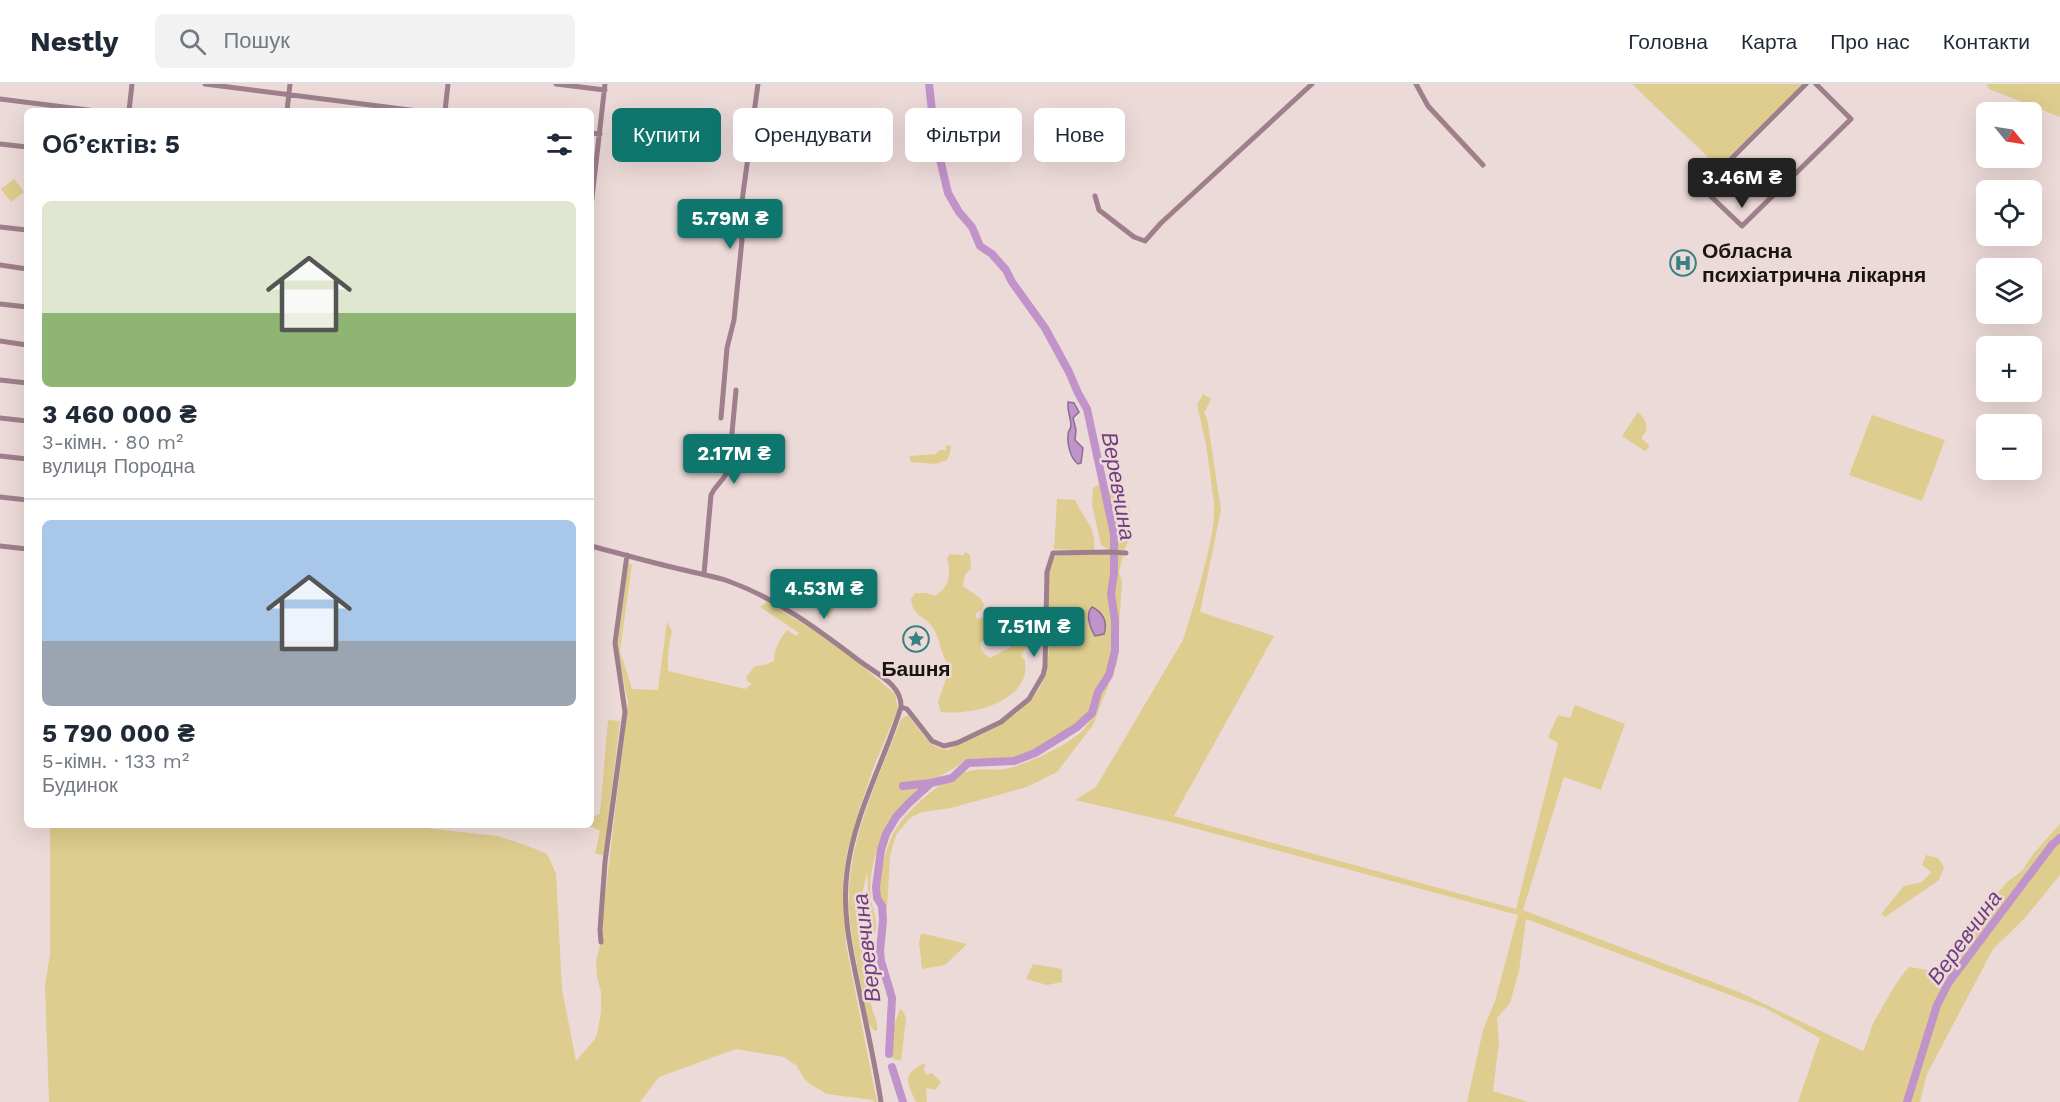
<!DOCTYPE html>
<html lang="uk">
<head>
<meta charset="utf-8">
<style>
  :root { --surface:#fff; --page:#f2f2f3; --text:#1f2937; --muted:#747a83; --line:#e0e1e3; --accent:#0f766e }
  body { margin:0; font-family:"Work Sans",sans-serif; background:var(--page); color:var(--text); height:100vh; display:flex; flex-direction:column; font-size:22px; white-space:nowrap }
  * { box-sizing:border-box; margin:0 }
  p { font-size:20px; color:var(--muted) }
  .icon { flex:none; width:33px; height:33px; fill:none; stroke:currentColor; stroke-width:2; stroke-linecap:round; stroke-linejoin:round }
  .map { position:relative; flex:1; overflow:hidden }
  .side { position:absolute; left:24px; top:24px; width:570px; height:720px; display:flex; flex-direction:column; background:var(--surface); border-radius:9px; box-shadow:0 6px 24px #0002 }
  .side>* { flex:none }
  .hud { position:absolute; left:612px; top:24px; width:570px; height:54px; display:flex; gap:12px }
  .needle { width:39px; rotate:120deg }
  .buttons { position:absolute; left:1976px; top:18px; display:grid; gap:12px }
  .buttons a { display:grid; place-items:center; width:66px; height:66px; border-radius:9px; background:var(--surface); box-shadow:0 6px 24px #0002; font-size:30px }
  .price { position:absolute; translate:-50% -51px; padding:0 14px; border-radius:6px; background:var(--accent); color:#fff; font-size:20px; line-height:39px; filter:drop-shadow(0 2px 3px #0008) }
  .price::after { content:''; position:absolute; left:50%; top:36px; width:18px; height:14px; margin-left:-9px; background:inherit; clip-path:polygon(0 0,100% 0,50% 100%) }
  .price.current { background:#222; color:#fff }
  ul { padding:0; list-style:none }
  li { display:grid; align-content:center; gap:12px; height:318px; padding:0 18px }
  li+li { border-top:2px solid var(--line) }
  li span { display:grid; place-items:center; height:186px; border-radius:9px; color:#555 }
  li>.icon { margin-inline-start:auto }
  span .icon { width:108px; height:108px; fill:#fffc; stroke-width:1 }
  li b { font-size:26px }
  h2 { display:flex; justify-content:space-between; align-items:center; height:72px; padding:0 18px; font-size:26px }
  .pill { padding:0 21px; border-radius:9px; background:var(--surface); box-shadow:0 6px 24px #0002; font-size:21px; line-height:54px }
  .pill.current { background:var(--accent); color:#fff }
  header { display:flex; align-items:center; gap:36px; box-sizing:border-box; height:84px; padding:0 30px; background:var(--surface); border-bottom:2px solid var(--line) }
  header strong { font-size:28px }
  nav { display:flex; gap:33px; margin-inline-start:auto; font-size:21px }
  .search { width:420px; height:54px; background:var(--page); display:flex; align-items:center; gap:15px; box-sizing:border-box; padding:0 21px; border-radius:9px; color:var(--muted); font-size:22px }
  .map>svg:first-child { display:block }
</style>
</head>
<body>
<header>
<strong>Nestly</strong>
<div class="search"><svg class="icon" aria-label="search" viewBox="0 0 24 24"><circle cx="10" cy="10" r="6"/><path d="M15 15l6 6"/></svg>Пошук</div>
<nav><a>Головна</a><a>Карта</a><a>Про нас</a><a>Контакти</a></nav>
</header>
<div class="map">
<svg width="2060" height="1018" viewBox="0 0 2060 1018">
  <rect width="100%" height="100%" fill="#ecdad8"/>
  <!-- green -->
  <path fill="#decd8e" d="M 1632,0 L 1803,0 L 1720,82 L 1710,75 Z
    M 1986,0 L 2060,0 L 2060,33 L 1989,5 Z
    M 14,95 L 24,108 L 11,118 L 1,105 Z
    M 1203,310 L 1211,315 L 1204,329 L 1207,334 L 1221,426 L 1200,528 L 1274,552 L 1174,732 L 1516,825 L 1558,659 L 1548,653 L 1558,631 L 1570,634 L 1575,621 L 1625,640 L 1601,706 L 1564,693 L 1523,826 L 1739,908 L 1863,967 C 1868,957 1870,945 1875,936 C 1886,918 1895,898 1909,883 L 1946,889 L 1980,838 L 1990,818 L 2007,798 L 2022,787 L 2033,770 L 2060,740 L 2060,791 L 2024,835 L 1993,865 L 1927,990 L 1920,1018 L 1798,1018 L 1820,954 L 1765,924 L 1526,835 L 1519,887 L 1510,919 L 1497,934 L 1499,958 L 1493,1007 L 1528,1018 L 1467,1018 L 1483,946 L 1495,917 L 1518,831 L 1171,738 L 1075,716 L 1096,703 L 1183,556 L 1199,504 L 1210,460 L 1214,435 L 1214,419 L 1206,360 L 1197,321 Z
    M 1638,328 C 1647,336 1650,345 1641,354 L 1650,362 L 1645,367 L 1622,352 Z
    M 1872,331 L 1945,356 L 1922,417 L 1849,391 Z
    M 946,361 L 951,362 L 950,369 L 947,376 L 935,380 L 911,378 L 909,372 L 936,370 L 939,366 L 946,366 Z
    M 1097,401 L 1113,407 L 1116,425 L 1119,425 L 1120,421 L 1125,434 L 1130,433 L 1124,415 L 1128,417 C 1131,435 1134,449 1124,466 L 1108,465 L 1101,461 L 1092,421 L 1093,404 Z
    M 1057,415 L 1075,416 C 1084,436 1097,443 1094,467 L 1054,465 Z
    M 966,468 L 970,471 L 971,484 L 965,491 L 963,502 L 980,514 L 984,520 L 982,526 L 977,528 L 975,532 L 978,535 L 986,532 L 992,541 L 998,540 L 1005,543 L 1006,548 L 1004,551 L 987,551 C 977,561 979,566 990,574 L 1011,563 L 1007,558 L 1001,559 L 1005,553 L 1015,554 L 1021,551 L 1020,548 L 1014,547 L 1017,541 L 1028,544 L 1032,549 L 1031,554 L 1021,572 L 1025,576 C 1025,580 1026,586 1025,590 C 1017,621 968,631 941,628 L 938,618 L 950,583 C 940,572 941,556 933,544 C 924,530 913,534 911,515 L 915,509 L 926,509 L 935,512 C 950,502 951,491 947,474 L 950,470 L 963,471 Z
    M 1068,469 L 1119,470 L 1123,472 L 1119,488 L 1122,497 L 1117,579 L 1093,641 L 1057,688 L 1027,703 L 951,724 L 922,728 L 910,734 L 896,751 L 890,772 L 887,825 L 876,821 C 880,800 882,775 891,754 C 902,729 942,694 969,687 C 980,684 993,687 1005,685 C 1027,680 1076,659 1088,640 C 1096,628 1099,614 1104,602 L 1100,603 C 1096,611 1094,621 1089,629 C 1081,645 1025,674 1006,675 C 995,676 980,672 969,676 C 954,682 945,692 928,697 C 925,707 904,721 896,731 C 878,753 868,787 871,815 C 873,828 877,832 876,847 L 871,850 L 867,789 C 855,828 864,879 871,920 C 872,929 879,937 877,947 L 875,947 C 863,938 863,914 861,900 C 855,871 848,840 849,809 C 851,748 880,691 901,635 L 908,631 C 919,644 929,665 947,666 C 981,650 1017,638 1039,605 C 1054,582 1048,533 1049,505 C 1049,497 1048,485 1052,477 C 1055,471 1061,471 1068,469 Z
    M 628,480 L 632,480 L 620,567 L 632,605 L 658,606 L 667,537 L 672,548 C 668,560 668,575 668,587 L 745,605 L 752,600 L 747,597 L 746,593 L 755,582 L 765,581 L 774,577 C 774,565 780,555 787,546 L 796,552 L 799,549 L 760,523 L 767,518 L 810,544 L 855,576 L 895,610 L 898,625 L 874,682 L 859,726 L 847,768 L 843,796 L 846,861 L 877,1018 L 874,1018 L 873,1016 L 827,1010 L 810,1000 L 805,996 L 797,982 L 784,973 L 736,965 L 659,993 L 640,1018 L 49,1018 L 45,902 L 50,870 L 50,741 L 398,741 L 498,752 L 528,762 L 547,770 L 556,789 L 562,905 L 576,977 L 594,956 L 597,951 L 601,928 L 601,908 L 597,893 L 596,876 L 602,855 L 602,839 L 628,618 L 618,571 L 618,557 Z
    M 832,497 L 837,497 L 838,513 L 829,520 L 834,525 L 827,533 L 818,530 C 821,519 828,509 832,497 Z
    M 608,636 L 620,637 L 604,772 L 595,769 L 600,747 L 588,741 L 591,741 L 591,733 L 600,730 Z
    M 1926,771 L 1938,774 L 1944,783 L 1939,796 L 1885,833 L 1881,830 L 1904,802 L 1922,798 L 1931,788 L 1922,781 Z
    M 921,850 L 925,850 L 967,860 L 945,881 L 922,885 L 919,858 Z
    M 1033,880 L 1062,885 L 1062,898 L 1047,901 L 1026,895 Z
    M 900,925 L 903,927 L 906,934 L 901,977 L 893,975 L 892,972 L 893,944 Z
    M 925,979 L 924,986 L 927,991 L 932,989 L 941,998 L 935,1006 L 926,1004 L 927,1018 L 916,1018 C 907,998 901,990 925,979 Z"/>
  <!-- water -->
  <path fill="#c093ca" stroke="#8e6d93" stroke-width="1.5" d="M 1068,318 L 1074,319 L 1079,328 L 1073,334 L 1076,346 L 1075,356 L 1083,364 L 1081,379 L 1078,380 C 1071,375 1067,361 1068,351 C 1068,346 1070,347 1071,342 C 1071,333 1067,329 1068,318 Z
    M 1092,523 C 1103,528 1108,538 1104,550 L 1095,552 C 1090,544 1085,530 1092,523 Z"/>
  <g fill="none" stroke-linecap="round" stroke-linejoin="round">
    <!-- river -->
    <path stroke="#c093ca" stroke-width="8" d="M 903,702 L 931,699
      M 889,970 L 892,914 L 881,877 L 880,867 L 883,836 L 882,822 L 877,814 L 876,803 L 881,766 L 886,750 L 896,733 L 909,719 L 931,699 L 952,694 L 968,679 L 1014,677 L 1035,669 L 1077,643 L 1092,629 L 1098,608 L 1109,591 L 1115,567 L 1115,537 L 1111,510 L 1114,489 L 1114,450 L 1087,325 L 1078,309 L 1069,288 L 1045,244 L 1012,198 L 1006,186 L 992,170 L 980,162 L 972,143 L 959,128 L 948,109 L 935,54 L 929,0
      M 892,983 L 903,1018
      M 1907,1018 L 1937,921 L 1949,898 L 2052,761 L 2060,754"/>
    <!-- minor -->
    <path stroke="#9e7f8b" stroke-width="5" d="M 205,0 L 418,27
      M 556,0 L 605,6
      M 1416,0 L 1428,22 L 1483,81
      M 1806,0 L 1702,104 L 1742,142 L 1851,35 L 1816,0
      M 0,15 L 96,27
      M 129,27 L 132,0
      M 287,27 L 290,0
      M 445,27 L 448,0
      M 591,49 L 600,50
      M 0,60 L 27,63
      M 1095,112 L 1099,126 L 1134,153 L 1145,157 L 1161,139 L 1312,0
      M 591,123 L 605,0
      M 0,143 L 27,146
      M 0,181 L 27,185
      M 0,220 L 27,223
      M 0,257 L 27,261
      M 0,296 L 27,299
      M 0,334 L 27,337
      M 721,334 L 727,264 L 734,236 L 742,156 L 739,139 L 758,0
      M 0,372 L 27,375
      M 0,413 L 27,416
      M 0,462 L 27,465
      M 591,462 C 622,470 653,479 684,486 C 699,490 714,492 728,497 C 778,515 820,547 861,578 C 877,590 902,601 901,623 C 884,678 854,730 847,788 C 842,826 850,864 858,901 C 866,940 875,979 881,1018
      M 704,490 L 711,411 C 717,398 725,398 729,381 L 736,306
      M 901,623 L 907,625 L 932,657 L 944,662 L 957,659 L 1001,638 L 1029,615 L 1043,591 L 1045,583 L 1047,488 L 1053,469 L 1110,468 L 1126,469
      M 601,858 L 600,846 L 605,778 L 625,628 L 615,559 L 627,471"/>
  </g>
  <!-- icons -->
  <defs>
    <g id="hospital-ring" transform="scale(1.35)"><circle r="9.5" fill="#ecdad8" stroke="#388182" stroke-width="1.5"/><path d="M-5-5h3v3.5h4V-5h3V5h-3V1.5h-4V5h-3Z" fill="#388182"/></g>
    <g id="sight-ring" transform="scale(1.35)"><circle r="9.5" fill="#ecdad8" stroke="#388182" stroke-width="1.5"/><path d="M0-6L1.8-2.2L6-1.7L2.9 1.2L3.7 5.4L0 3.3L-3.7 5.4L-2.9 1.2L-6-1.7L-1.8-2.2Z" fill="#388182"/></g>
  </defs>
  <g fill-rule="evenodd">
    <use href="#hospital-ring" x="1683" y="179"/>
    <use href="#sight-ring" x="916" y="555"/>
  </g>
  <g text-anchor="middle" stroke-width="5" stroke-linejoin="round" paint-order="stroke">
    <!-- poi labels -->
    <g font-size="21" font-weight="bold" fill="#1a1413" stroke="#ecdad8" text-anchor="start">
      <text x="1702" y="174">Обласна<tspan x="1702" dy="24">психіатрична лікарня</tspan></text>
      <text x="916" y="592" text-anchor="middle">Башня</text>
    </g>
    <!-- water labels -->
    <g font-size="22" font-style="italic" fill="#733c7f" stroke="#ecdad8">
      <text transform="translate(1119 402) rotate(80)" y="8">Веревчина</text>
      <text transform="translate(1964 853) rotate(-54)" y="8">Веревчина</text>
      <text transform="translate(866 864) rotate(-97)" y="8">Веревчина</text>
    </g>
  </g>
</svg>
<div class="buttons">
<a><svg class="needle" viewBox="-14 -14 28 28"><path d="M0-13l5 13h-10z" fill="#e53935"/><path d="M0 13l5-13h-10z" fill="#747a83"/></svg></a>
<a><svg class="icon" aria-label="locate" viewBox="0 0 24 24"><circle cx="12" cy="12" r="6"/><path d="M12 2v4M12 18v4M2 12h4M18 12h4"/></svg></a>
<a><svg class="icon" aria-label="layers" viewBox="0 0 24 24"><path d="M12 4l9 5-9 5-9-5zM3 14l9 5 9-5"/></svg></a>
<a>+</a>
<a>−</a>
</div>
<b class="price current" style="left:1742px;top:125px">3.46M ₴</b>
<b class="price" style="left:730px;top:166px">5.79M ₴</b>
<b class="price" style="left:734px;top:401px">2.17M ₴</b>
<b class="price" style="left:824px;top:536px">4.53M ₴</b>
<b class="price" style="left:1034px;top:574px">7.51M ₴</b>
<div class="hud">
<a class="pill current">Купити</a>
<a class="pill">Орендувати</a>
<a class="pill">Фільтри</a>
<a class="pill">Нове</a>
</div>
<section class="side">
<h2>Об’єктів: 5<svg class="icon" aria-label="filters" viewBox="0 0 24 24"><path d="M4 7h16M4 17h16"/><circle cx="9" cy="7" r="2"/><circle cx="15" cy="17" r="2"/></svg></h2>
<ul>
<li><span style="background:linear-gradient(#dfe7d0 60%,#8fb573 0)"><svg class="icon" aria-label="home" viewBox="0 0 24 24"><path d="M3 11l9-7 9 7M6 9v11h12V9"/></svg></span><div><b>3 460 000 ₴</b><p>3-кімн. · 80 m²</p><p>вулиця Породна</p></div></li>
<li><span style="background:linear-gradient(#a9c7e8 65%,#9aa5b1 0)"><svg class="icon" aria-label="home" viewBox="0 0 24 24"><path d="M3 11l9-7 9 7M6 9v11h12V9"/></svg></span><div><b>5 790 000 ₴</b><p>5-кімн. · 133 m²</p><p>Будинок</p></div></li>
</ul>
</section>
</div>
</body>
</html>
